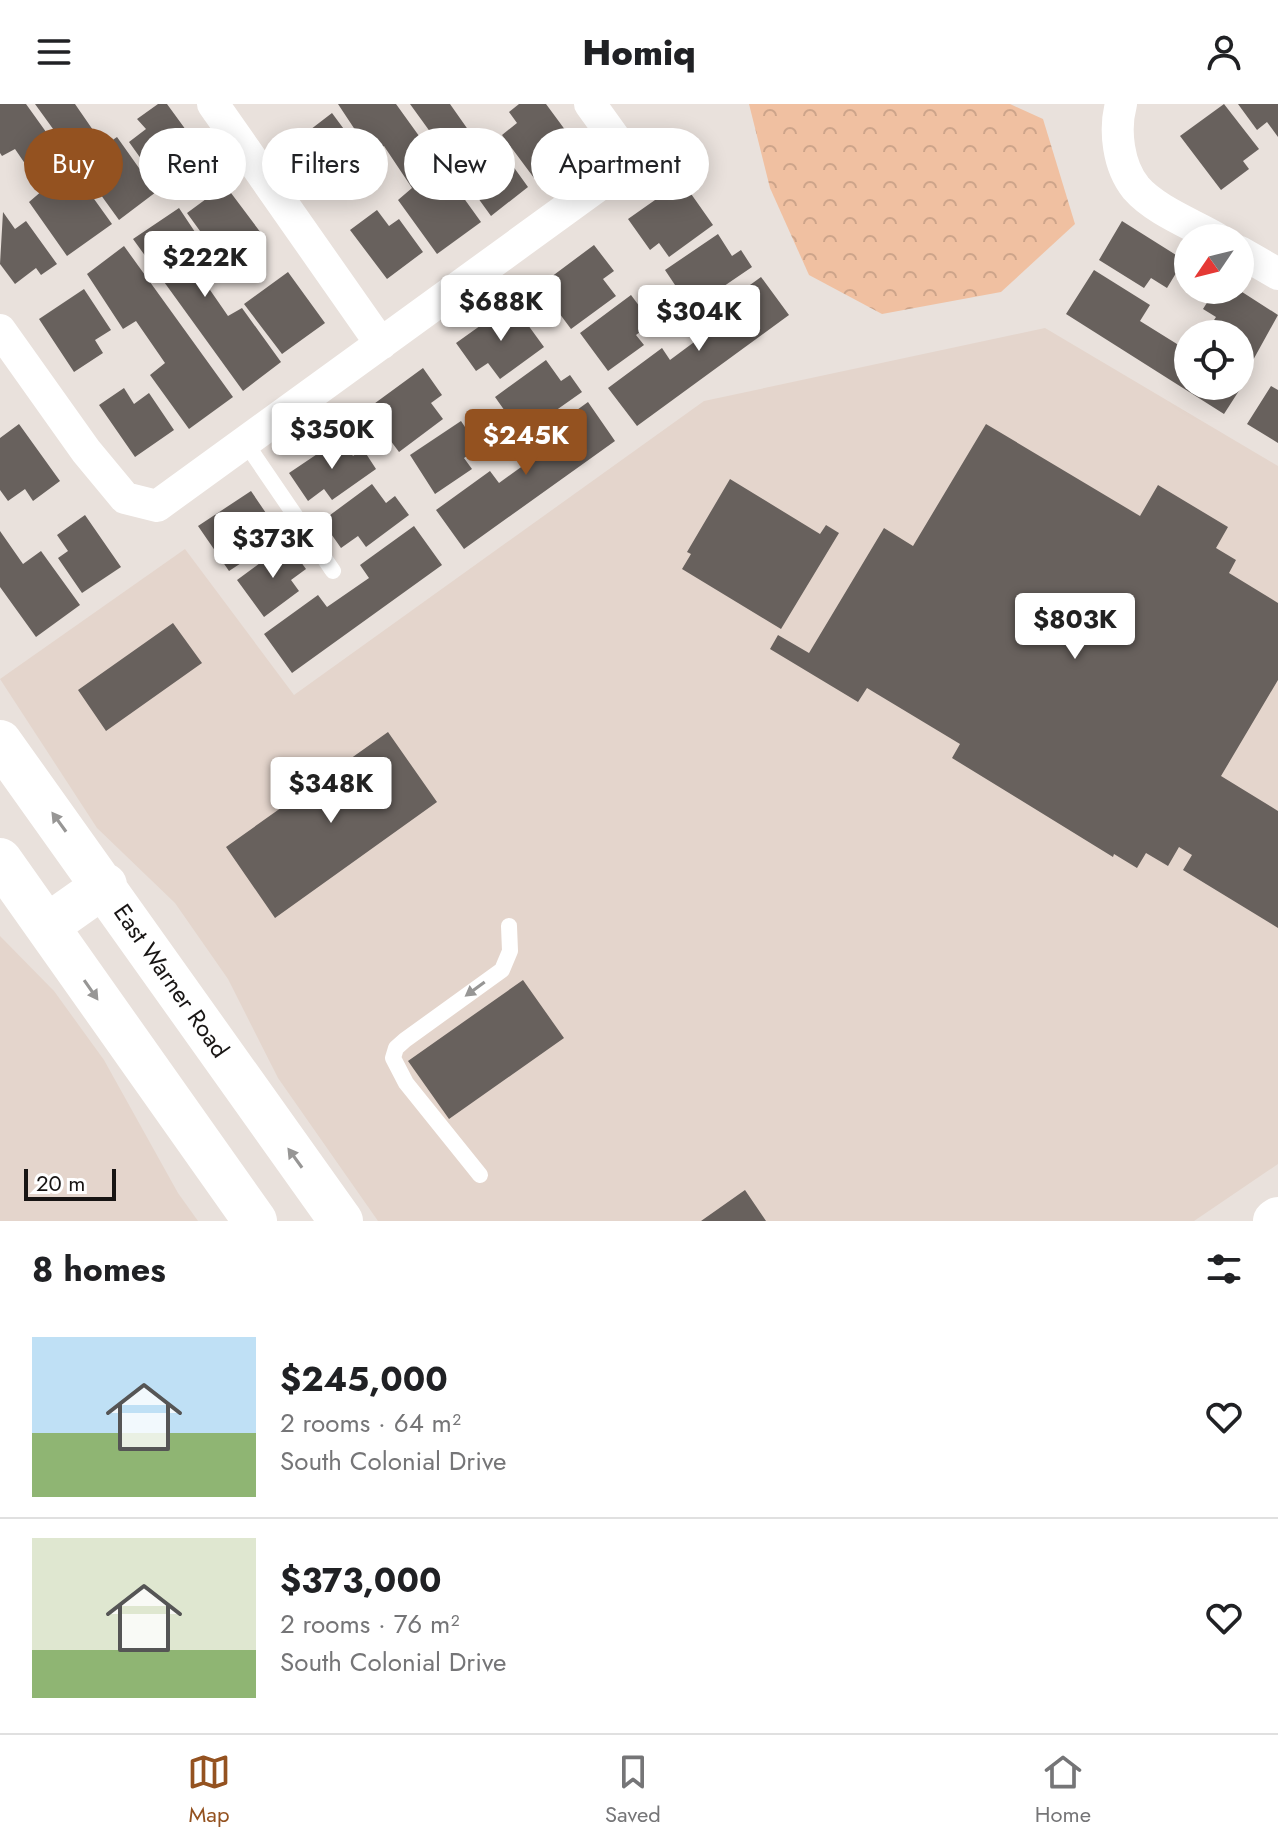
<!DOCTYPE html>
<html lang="en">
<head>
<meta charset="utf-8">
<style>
  :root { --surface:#fff; --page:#f6f6f6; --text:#202124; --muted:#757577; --line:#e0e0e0; --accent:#945220 }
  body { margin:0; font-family:Jost,sans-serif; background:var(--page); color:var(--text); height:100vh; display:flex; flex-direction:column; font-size:30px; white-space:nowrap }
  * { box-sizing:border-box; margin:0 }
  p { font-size:26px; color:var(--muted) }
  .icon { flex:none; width:44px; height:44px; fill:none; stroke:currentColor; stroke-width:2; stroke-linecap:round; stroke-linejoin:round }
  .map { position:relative; height:1117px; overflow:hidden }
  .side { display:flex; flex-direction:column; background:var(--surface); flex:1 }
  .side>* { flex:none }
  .banner { position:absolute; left:24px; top:24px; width:800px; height:72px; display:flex; gap:16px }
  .needle { width:52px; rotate:235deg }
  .controls { position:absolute; left:1174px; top:120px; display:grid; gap:16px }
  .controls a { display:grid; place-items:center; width:80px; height:80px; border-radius:50%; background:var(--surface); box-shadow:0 4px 20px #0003; font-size:40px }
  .scale { position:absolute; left:24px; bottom:20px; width:92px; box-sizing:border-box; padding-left:8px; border:4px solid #181514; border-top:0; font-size:22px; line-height:28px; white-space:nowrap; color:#181514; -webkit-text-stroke:6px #fff; paint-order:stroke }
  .price { position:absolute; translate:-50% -68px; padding:0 18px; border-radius:8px; background:#fff; color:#222; font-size:26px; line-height:52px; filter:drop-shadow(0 2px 4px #0008) }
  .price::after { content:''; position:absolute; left:50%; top:48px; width:24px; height:18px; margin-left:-12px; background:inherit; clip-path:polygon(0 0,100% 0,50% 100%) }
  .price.current { background:var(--accent); color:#fff }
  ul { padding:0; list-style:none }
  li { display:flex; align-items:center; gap:24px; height:200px; padding:0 32px }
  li+li { border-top:2px solid var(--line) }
  li span { display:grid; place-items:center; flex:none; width:224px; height:160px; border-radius:0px; color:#555 }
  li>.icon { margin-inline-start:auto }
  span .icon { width:96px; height:96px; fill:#fffc; stroke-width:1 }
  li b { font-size:34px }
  h2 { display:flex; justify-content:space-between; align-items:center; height:96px; padding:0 32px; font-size:34px }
  .tag { padding:0 28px; border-radius:36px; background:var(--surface); box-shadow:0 4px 20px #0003; font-size:28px; line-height:72px }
  .tag.current { background:var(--accent); color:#fff }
  header { display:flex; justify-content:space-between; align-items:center; height:104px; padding:0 32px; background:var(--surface); font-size:36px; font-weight:800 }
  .tabs { display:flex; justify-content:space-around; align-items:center; height:112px; border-top:2px solid var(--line); background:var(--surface); font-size:22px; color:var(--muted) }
  .tabs a { display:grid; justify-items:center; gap:4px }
  .tabs .current { color:var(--accent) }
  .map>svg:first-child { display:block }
</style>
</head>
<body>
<header><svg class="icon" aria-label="menu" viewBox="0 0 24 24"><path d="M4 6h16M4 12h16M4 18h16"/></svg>Homiq<svg class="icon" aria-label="person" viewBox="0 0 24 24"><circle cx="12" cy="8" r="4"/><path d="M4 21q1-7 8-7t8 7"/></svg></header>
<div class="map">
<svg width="1278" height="1117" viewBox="0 0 1278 1117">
  <defs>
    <pattern id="forest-crowns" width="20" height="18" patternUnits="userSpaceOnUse" patternTransform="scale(2)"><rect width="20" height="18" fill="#f0c0a1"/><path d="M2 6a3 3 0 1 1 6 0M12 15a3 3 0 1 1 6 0" fill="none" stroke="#cda48a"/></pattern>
  </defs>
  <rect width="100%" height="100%" fill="#e9e1dc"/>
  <!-- built -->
  <path fill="#e4d5cc" d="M 1045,224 L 1278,362 L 1278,1060 L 1194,1117 L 378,1117 L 278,974 L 228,875 L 175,799 L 97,724 L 0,575 L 185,445 L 294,591 L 704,297 Z
    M 0,832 L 54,887 L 104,956 L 178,1089 L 198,1117 L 0,1117 Z"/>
  <!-- forest -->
  <path fill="url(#forest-crowns)" d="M 749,0 L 1010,0 L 1043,15 L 1075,120 L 1001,188 L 882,210 L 809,171 L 770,84 Z"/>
  <!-- building -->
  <path fill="#68615d" d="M 0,0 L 26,0 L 112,120 L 67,152 L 29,98 L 43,86 L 15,45 L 2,52 L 0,49 Z
    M 35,0 L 75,0 L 104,42 L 117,33 L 156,88 L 119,116 Z
    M 158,0 L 167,0 L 202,48 L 159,80 L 129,38 L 146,25 L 137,15 Z
    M 338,0 L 396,0 L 481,118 L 437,150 L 398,96 L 412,84 L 384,42 L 371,50 Z
    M 410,0 L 450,0 L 476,37 L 489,29 L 528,83 L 491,112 Z
    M 519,0 L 546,0 L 577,42 L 534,74 L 502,31 L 517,19 L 509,8 Z
    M 1224,0 L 1259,45 L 1243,57 L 1249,65 L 1221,86 L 1180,32 Z
    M 1238,0 L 1278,0 L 1278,33 L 1267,18 L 1257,26 Z
    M 332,9 L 366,55 L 324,88 L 289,42 Z
    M 682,77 L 713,121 L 669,153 L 659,139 L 650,146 L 628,115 Z
    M 225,81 L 264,133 L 236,154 L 224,138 L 213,145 L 187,109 Z
    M 179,104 L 215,158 L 199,170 L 228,212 L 242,204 L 281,258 L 243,287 L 133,135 Z
    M 377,106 L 389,122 L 399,115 L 423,148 L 387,175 L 350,126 Z
    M 3,108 L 15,125 L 26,117 L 57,160 L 41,171 L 36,164 L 15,180 L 0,160 Z
    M 1122,117 L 1184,156 L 1167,184 L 1151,174 L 1144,184 L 1099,156 Z
    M 718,130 L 732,152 L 741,146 L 752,163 L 708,193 L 702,184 L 685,196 L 665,166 Z
    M 594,141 L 614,167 L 603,175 L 616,192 L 571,225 L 539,182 Z
    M 124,142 L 233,293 L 189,325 L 150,271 L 165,259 L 136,217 L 123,225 L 87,170 Z
    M 1094,166 L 1150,201 L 1140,217 L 1185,245 L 1188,240 L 1188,282 L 1240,282 L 1240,261 L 1251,268 L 1224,310 L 1066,210 Z
    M 288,168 L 325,219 L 282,250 L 244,200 Z
    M 761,173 L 789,211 L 637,322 L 608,284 L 662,244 L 670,256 L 713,224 L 706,213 Z
    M 84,185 L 111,226 L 95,236 L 103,249 L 74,268 L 39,215 Z
    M 1215,186 L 1239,186 L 1278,211 L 1252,258 L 1240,251 L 1240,230 L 1205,230 L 1216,213 L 1203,205 Z
    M 631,191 L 652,219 L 636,231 L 644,241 L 608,267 L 580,229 Z
    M 512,199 L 544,243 L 500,275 L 488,259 L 476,267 L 456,239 Z
    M 546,256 L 561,277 L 570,271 L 582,288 L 538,319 L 530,309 L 514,320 L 495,293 Z
    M 423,264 L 442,291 L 431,299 L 443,315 L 399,348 L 367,305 Z
    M 1271,282 L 1278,286 L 1278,339 L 1247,320 Z
    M 124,284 L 134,300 L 149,289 L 174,326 L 135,353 L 99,301 Z
    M 588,298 L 615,337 L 464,445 L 436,406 L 490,367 L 499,379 L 542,348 L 534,337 Z
    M 461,317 L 479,344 L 464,354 L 472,365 L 435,390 L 410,351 Z
    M 19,320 L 60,377 L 33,397 L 25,385 L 8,397 L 0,386 L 0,334 Z
    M 986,320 L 1140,412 L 1158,381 L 1228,423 L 1216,444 L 1236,456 L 1229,469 L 1278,499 L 1278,576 L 1221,672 L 1278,707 L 1278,824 L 1183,766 L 1192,751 L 1179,743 L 1168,762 L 1146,749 L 1137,764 L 1114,750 L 1113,753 L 952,654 L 960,640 L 867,584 L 858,598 L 770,545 L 778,531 L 809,549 L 884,424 L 913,442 Z
    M 341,334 L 353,352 L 363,345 L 376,365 L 332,396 L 324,385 L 308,397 L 289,369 Z
    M 730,375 L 820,430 L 826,421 L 839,429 L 781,525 L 682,465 L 691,450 L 687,448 Z
    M 372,380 L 386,399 L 395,392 L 409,411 L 366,443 L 358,432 L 341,444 L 322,417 Z
    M 251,387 L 270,415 L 258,423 L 270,440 L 229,467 L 198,422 Z
    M 85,411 L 121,463 L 82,489 L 58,454 L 68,447 L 57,431 Z
    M 414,422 L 442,461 L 292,569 L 264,530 L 318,491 L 327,503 L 369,474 L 360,461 Z
    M 0,427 L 23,460 L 41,447 L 80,501 L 36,533 L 0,483 Z
    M 287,439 L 306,465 L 291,476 L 299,487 L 264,513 L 237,476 Z
    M 173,519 L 202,559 L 106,627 L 78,586 Z
    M 388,628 L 437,698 L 275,814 L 226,743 Z
    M 523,876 L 564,934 L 449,1015 L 408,957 Z
    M 745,1086 L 766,1117 L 701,1117 Z"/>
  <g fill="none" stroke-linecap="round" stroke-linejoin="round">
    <!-- lane -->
    <path stroke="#fff" stroke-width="16" d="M 245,338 L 333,467
      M 480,1071 L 406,979 L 393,954 L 396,944 L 405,936 L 502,866 L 510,847 L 509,822"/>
    <!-- street -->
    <path stroke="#fff" stroke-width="32" d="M 213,0 L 381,240
      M 1121,0 C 1114,26 1118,62 1136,84 C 1155,106 1192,120 1216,134
      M 1240,148 L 1278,170
      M 0,226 L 86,347 L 125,394 L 157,402 L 617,68 L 616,36 L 590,0"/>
    <!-- secondary -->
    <path stroke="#fff" stroke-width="44" d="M 0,638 L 341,1117
      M 0,756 L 255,1117
      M 47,822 L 105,781
      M 1275,1117 L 1278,1115"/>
  </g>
  <!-- one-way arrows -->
  <defs><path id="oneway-solid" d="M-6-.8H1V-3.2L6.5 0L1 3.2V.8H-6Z" transform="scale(2)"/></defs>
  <g fill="#979695">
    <use href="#oneway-solid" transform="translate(59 718) rotate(-126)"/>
    <use href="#oneway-solid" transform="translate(475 885) rotate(144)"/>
    <use href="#oneway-solid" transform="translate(91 886) rotate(55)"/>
    <use href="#oneway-solid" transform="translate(295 1054) rotate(-126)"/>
  </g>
  <g text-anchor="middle" stroke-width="8" stroke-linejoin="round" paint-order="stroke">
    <!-- street labels -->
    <g font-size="24" fill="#181514" stroke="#fff">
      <text transform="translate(171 877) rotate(55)" y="8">East Warner Road</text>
    </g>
  </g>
</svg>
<div class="controls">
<a><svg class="needle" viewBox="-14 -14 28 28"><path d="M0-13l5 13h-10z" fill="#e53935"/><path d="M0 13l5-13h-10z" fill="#757577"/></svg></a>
<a><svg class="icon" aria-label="locate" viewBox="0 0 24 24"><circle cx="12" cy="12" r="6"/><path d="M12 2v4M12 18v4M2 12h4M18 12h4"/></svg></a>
</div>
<div class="scale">20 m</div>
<b class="price" style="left:205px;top:195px">$222K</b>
<b class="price" style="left:501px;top:239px">$688K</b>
<b class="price" style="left:699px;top:249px">$304K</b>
<b class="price" style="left:332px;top:367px">$350K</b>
<b class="price current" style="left:526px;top:373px">$245K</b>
<b class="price" style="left:273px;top:476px">$373K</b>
<b class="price" style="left:1075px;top:557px">$803K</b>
<b class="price" style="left:331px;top:721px">$348K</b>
<div class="banner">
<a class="tag current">Buy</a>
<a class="tag">Rent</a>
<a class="tag">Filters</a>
<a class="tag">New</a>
<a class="tag">Apartment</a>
</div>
</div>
<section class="side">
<h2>8 homes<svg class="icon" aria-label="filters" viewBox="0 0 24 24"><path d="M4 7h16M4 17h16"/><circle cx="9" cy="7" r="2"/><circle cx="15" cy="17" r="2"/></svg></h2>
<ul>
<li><span style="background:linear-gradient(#bfe0f5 60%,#8fb573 0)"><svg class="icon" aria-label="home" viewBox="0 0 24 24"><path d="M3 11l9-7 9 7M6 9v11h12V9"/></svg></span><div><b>$245,000</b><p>2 rooms · 64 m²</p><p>South Colonial Drive</p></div><svg class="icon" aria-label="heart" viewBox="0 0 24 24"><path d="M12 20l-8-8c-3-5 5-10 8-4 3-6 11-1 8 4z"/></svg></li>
<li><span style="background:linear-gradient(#dfe7d0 70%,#8fb573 0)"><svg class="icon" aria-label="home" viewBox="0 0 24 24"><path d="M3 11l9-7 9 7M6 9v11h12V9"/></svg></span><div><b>$373,000</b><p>2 rooms · 76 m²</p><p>South Colonial Drive</p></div><svg class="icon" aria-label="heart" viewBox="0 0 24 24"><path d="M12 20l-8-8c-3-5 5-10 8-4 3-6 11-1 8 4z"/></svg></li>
</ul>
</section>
<nav class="tabs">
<a class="current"><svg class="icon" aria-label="map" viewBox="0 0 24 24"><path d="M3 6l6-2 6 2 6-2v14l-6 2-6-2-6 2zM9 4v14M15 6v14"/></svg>Map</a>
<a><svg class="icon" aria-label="saved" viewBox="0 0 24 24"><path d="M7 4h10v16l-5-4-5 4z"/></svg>Saved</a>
<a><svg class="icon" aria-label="home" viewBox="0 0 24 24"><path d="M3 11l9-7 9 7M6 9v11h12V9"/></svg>Home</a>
</nav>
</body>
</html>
